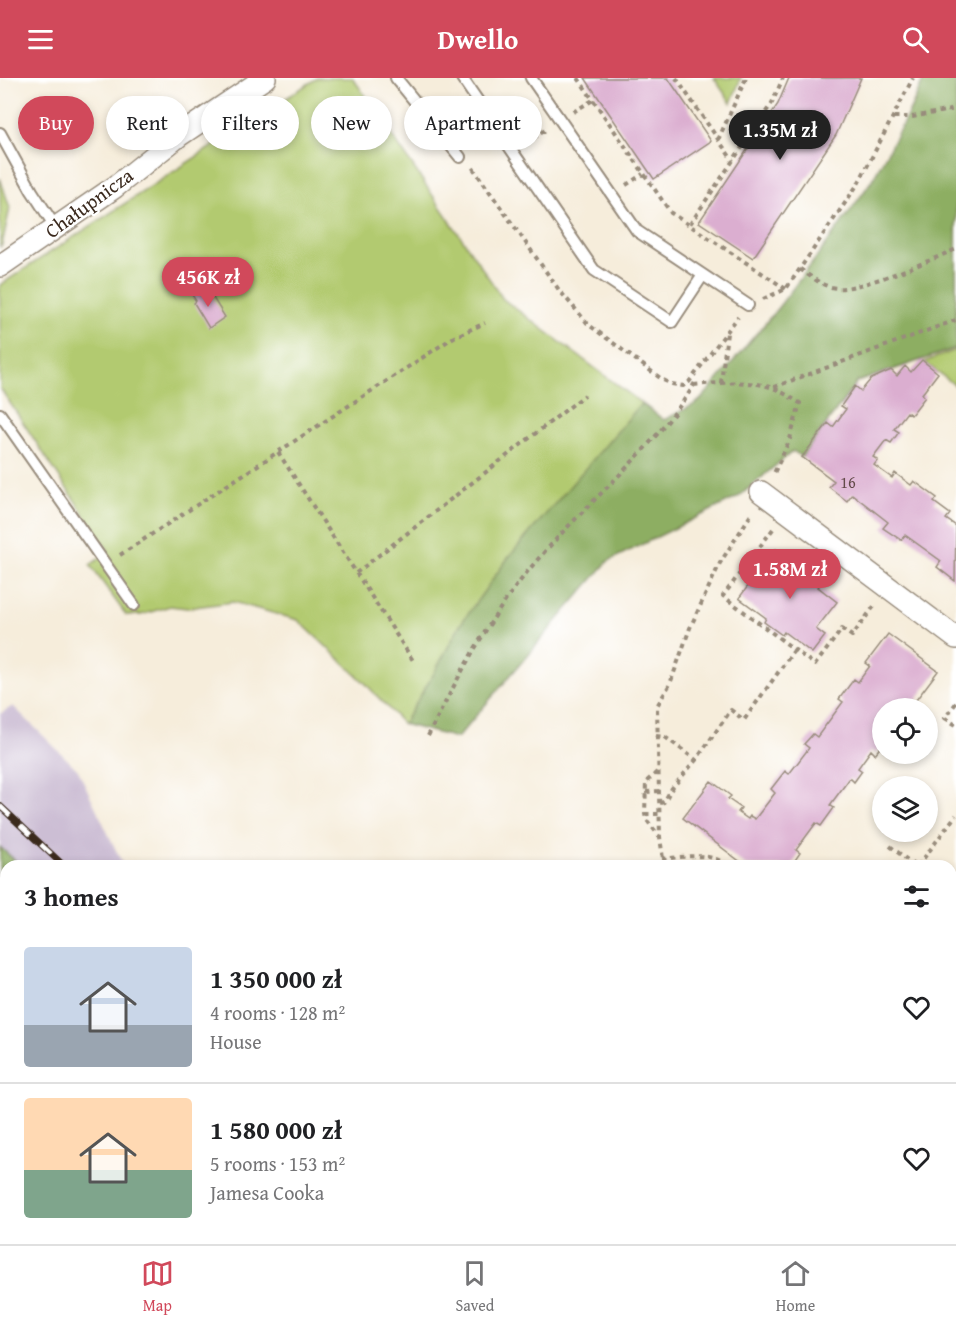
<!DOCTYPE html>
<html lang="en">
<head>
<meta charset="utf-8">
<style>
  :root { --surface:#fff; --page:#f6f6f6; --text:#202124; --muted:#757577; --line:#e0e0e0; --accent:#d1495b }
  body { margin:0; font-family:"Gentium Book Plus",serif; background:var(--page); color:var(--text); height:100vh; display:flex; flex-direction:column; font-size:22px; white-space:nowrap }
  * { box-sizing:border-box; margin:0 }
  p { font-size:20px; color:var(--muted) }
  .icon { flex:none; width:33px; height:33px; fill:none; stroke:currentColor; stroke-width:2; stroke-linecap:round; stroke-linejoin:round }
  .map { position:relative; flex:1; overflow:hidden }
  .panel { position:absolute; left:0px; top:782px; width:957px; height:386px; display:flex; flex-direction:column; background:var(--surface); border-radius:18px 18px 0 0; box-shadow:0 3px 9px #0003 }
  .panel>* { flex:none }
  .top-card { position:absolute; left:18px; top:18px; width:600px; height:54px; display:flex; gap:12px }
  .fabs { position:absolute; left:872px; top:620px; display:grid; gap:12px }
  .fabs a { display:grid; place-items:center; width:66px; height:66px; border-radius:50%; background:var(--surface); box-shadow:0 3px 9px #0003; font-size:30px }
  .price { position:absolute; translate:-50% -51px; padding:0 14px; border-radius:21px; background:var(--accent); color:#fff; font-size:20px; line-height:39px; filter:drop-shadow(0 2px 3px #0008) }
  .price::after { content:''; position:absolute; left:50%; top:36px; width:18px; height:14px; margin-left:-9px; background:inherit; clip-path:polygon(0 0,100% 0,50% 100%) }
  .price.active { background:#222; color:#fff }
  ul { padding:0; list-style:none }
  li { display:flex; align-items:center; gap:18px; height:150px; padding:0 24px }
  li+li { border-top:2px solid var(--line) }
  li span { display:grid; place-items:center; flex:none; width:168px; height:120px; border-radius:6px; color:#555 }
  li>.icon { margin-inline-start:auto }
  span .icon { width:72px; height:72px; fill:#fffc; stroke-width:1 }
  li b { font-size:26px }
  h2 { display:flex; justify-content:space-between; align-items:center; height:72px; padding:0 24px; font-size:26px }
  .pill { padding:0 21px; border-radius:27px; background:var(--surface); box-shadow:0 3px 9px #0003; font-size:21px; line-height:54px }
  .pill.active { background:var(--accent); color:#fff }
  header { display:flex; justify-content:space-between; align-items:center; height:78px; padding:0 24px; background:var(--accent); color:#fff; font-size:27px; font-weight:700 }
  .menu { display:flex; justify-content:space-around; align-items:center; height:84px; border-top:2px solid var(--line); background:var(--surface); font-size:16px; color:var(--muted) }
  .menu a { display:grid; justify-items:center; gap:3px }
  .menu .active { color:var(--accent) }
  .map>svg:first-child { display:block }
</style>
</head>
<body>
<header><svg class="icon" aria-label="menu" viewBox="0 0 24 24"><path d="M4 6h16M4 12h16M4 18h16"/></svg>Dwello<svg class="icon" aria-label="search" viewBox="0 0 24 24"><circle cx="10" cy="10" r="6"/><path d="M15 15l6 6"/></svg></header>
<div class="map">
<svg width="956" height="1166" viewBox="0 0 956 1166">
  <rect width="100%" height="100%" fill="#fff"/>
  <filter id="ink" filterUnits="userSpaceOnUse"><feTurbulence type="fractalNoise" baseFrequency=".0167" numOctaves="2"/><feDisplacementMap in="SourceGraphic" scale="12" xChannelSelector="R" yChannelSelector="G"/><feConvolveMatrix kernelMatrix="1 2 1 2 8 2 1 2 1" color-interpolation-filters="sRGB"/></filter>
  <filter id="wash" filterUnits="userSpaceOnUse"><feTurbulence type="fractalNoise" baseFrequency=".008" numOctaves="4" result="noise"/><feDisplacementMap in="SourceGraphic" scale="24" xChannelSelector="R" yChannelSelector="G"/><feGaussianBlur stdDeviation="1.35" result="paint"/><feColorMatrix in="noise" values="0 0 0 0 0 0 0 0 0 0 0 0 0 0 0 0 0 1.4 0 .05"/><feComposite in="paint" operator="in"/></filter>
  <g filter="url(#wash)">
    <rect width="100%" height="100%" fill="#f6eddb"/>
    <!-- built -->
    <path fill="#edd0e9" d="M 6,1142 L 6,1161 L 52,1161 L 55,1166 L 0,1166 L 0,1145 Z
      M 483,1161 L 931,1161 L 940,1166 L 493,1166 Z"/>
    <!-- industrial -->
    <path fill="#ccbed4" d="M 13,628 L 78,692 L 123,787 L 20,787 L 0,769 L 0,636 Z
      M 305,1161 L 394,1161 L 397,1166 L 308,1166 Z"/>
    <!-- green -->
    <path fill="#b2ca6f" stroke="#767a46" stroke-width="1.5" d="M 317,0 L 353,0 L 503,221 L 664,342 C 675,336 691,331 700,322 C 718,305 734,283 750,263 C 818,184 885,97 924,0 L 956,0 L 956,270 L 857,304 L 802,379 L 793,373 L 738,419 L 608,483 L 457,660 L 403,646 L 365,605 L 298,542 L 233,524 L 187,530 L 170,528 L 141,537 L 126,537 L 90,487 L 109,474 L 0,310 L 0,207 Z
      M 714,0 L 741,0 L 731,25 Z
      M 0,100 L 10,130 L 2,167 L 0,169 Z
      M 956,272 L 956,308 L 924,284 Z"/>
    <!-- forest -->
    <path fill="#8dae62" stroke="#646c40" stroke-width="1.5" d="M 924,0 L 956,0 L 956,270 L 857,304 L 802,379 L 793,373 L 738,419 L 608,483 L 457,660 L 403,646 L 433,597 L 460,547 L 508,480 L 641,326 L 664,342 L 699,324 L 771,239 L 819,176 L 871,104 L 914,25 Z
      M 0,769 L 20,787 L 6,788 L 6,1142 L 0,1145 L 0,897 L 5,884 L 0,836 Z"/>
    <!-- water -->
    <path fill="#5ec5db" stroke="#4c787c" stroke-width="1.5" d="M 0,836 L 5,884 L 0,897 Z"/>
    <g id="blocks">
      <!-- building -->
      <path fill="#dbaed0" d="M 585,0 L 668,0 L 711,63 L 654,101 Z
        M 789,0 L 861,0 L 836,57 L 753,180 L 699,144 L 778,26 Z
        M 203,211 L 206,217 L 210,215 L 225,239 L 209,250 L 194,225 L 196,223 L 192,217 Z
        M 922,282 L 938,295 L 922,316 L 925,319 L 911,337 L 907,334 L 894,351 L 899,354 L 891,365 L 886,362 L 873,379 L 878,382 L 874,387 L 892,400 L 895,395 L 911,407 L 914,403 L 937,420 L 934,424 L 950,436 L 946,441 L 956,448 L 955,503 L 937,489 L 941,483 L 905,457 L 901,462 L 883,450 L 888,444 L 852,416 L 847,423 L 829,409 L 834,403 L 802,379 L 828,345 L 833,349 L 846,331 L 841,328 L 855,308 L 861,313 L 871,301 L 891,292 L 897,298 L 905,288 L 911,294 Z
        M 776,471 L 821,505 L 818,509 L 837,524 L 816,551 L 825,558 L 812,575 L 784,554 L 782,557 L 764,544 L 766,540 L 739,520 Z
        M 888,556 L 938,593 L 910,630 L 882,630 L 882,667 L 875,676 L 871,672 L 858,690 L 862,693 L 854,704 L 850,700 L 830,727 L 834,730 L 821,748 L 816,745 L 796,772 L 800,775 L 791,788 L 746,788 L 683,740 L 711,703 L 731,718 L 728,721 L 741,730 L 738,734 L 748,741 L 750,738 L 755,741 L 775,715 L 771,711 L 785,693 L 789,696 L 809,670 L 804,666 L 813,656 L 817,659 L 843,624 L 839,621 L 854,601 L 858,604 L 870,588 L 866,585 Z
        M 956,795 L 955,890 L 956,944 L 951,941 L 951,811 L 955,806 L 951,801 Z
        M 6,1157 L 6,1161 L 39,1161 L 42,1166 L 1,1166 L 0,1161 Z
        M 632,1161 L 817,1161 L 824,1166 L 639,1166 Z"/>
    </g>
  </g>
  <g filter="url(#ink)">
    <use href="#blocks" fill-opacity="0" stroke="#988c7c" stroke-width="1.5"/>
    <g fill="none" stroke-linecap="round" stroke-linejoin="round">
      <!-- lane casing -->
      <g stroke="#988c7c" stroke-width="14">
        <path id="lane" d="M 396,0 L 460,79
          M 462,0 L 594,192 L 672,244 L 703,197
          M 531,0 L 637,153 L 748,227
          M 0,55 L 32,113 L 56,150
          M 0,336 L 134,527
          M 895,1161 L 905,1166"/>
      </g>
      <!-- street casing -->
      <g stroke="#988c7c" stroke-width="24">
        <path id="street" d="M 0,188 L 115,109 L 180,57 L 265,0
          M 761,414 L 956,560"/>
      </g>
      <!-- path -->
      <path stroke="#988c7c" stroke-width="4" stroke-dasharray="4.5 4.5" stroke-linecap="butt" d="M 578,0 L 671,135 L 786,211
        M 676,0 L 733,83
        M 573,34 L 593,22
        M 894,39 L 912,39 L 956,31
        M 718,62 L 746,0
        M 526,65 L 547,51
        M 473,90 L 559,212 L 589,247 L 663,302 L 672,306 L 683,308 L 689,304 L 738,239
        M 626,107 L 643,96
        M 690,146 L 772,25 L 783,0
        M 800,191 C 812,199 822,209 837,210 C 858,213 934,181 956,171
        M 763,221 L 786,211 L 858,106 L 913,0
        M 721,305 L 727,255
        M 694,307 C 717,305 753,301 775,311 C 783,314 791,320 800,325 L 790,361 L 774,395
        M 774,309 L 956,242
        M 278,374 L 414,584
        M 773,451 L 723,518 L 815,587 L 842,551 L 852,558 L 875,527
        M 120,477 L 454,259 L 485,245
        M 356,495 L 585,317
        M 956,625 L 945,640 L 956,647
        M 428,658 C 462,591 496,526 548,470 C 596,417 655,369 694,307 L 689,304
        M 656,658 L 665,659 L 696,682 L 731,632 L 744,642 L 795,571
        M 657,694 L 646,704 L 645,736 L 646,741 L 659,758
        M 646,714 L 660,713
        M 660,725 L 664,724 L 672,710 L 696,682
        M 645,736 L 660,736
        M 890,768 L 915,788
        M 662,781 C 685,779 710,773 729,788
        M 664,788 L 660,759 L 657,628 L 670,606 L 690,550 L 720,485 L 752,435
        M 918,788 L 956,737
        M 951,953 L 956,957
        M 951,1070 L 956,1066
        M 951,1154 L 956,1156
        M 841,1161 L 847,1166
        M 415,1162 L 427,1166
        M 446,1166 L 450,1164 L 451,1166"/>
      <!-- lane -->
      <use href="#lane" stroke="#fff" stroke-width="10"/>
      <!-- street -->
      <use href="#street" stroke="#fff" stroke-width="21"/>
      <!-- rail casing -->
      <g stroke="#3b2a1e" stroke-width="7">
        <path id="rail" d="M 0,728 L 64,788
          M 358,1161 L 361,1166"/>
      </g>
      <!-- rail -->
      <use href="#rail" stroke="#fff" stroke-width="4.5" stroke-dasharray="14" stroke-linecap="butt"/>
    </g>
  </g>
  <g text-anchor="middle" stroke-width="4.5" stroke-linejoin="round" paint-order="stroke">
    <!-- number labels -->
    <g font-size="16" fill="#634b4a">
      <text x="848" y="410">16</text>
    </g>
    <!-- street labels -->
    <g font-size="20" fill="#3b2a1e" stroke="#fff">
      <text transform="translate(89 125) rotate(-36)" y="7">Chałupnicza</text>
    </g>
  </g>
</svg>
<div class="fabs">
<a><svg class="icon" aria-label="locate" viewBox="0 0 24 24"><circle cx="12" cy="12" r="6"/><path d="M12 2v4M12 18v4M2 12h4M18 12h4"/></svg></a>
<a><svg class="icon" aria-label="layers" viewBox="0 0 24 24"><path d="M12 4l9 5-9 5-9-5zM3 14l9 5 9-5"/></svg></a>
</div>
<b class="price active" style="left:780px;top:83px">1.35M zł</b>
<b class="price" style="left:208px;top:230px">456K zł</b>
<b class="price" style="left:790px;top:522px">1.58M zł</b>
<div class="top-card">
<a class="pill active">Buy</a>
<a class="pill">Rent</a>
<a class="pill">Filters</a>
<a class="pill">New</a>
<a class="pill">Apartment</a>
</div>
<section class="panel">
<h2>3 homes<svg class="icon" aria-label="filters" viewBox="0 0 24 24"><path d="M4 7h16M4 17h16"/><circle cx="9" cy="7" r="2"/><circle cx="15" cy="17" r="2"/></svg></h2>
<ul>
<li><span style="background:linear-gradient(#c9d6e8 65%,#9aa5b1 0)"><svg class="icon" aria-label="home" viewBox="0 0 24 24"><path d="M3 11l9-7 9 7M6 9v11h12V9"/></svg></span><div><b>1 350 000 zł</b><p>4 rooms · 128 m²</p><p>House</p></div><svg class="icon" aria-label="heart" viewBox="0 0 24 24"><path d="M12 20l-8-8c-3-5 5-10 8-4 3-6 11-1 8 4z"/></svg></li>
<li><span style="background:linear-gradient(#ffd9b3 60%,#7fa58c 0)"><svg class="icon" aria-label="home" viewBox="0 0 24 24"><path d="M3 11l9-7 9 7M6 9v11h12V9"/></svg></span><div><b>1 580 000 zł</b><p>5 rooms · 153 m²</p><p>Jamesa Cooka</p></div><svg class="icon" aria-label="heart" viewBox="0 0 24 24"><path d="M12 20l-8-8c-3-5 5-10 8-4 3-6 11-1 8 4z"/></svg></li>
</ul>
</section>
</div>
<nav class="menu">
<a class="active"><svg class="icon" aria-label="map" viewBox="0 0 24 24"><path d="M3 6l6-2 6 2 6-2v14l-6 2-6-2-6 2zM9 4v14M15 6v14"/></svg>Map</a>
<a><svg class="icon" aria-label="saved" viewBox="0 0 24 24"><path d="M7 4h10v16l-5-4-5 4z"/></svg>Saved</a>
<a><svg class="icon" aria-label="home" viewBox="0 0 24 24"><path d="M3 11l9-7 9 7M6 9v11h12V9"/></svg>Home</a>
</nav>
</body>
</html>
